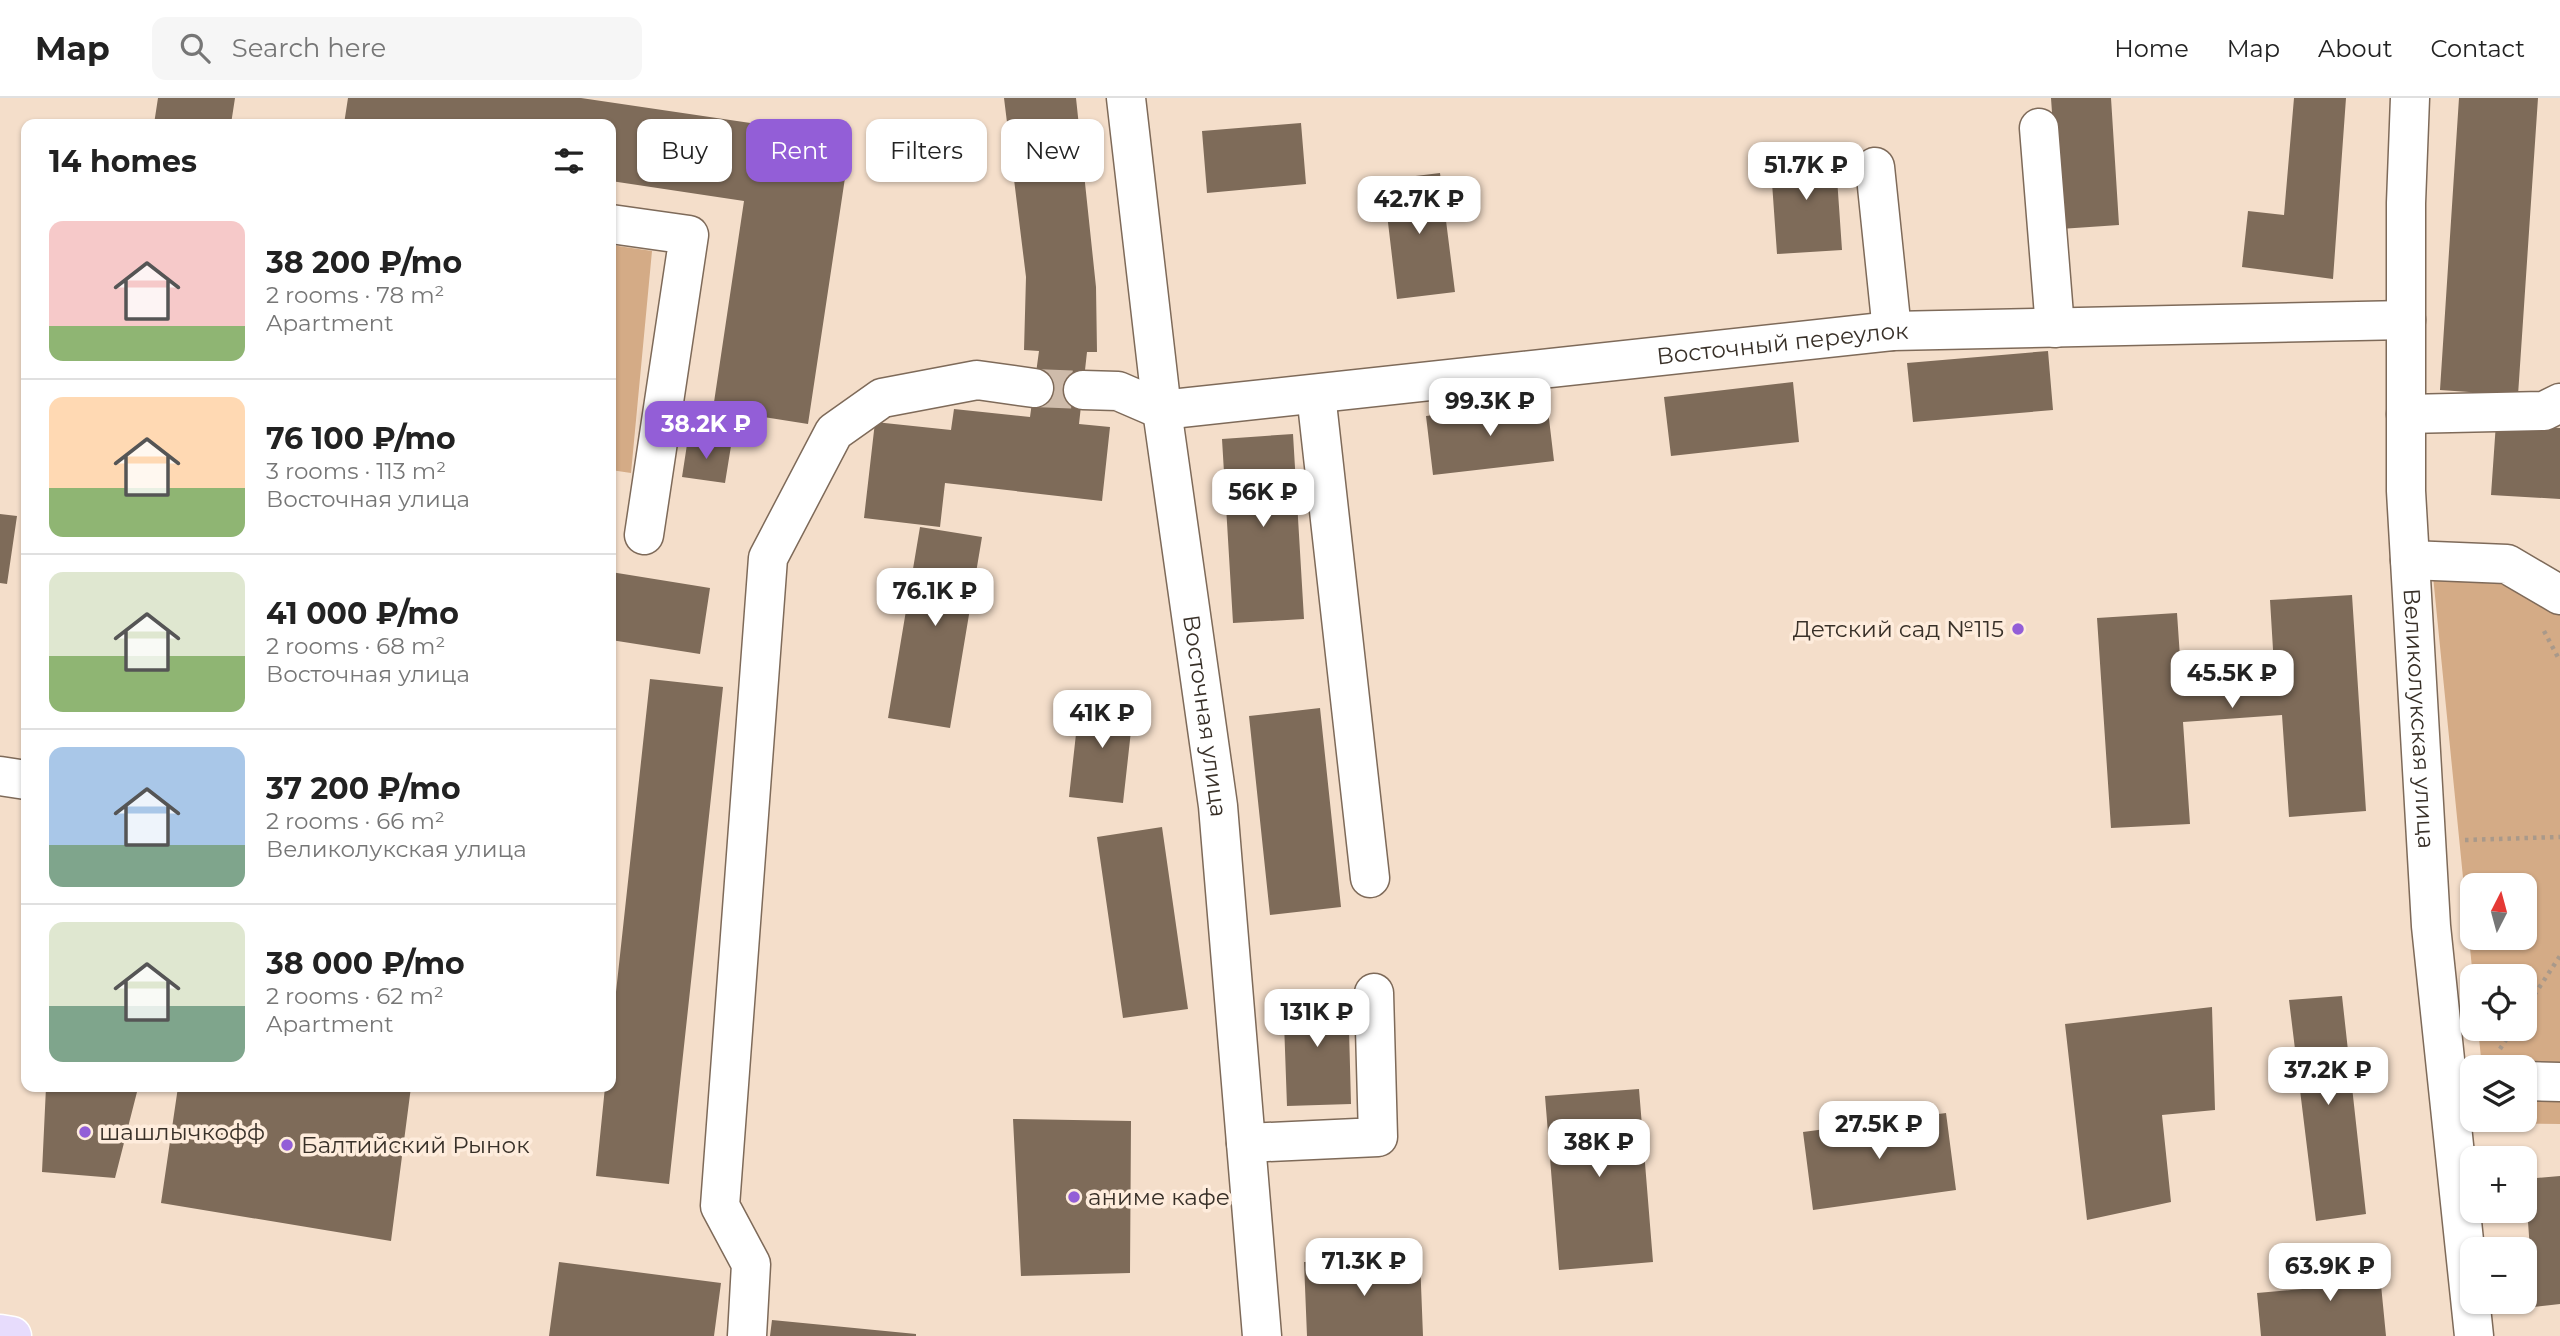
<!DOCTYPE html>
<html lang="en">
<head>
<meta charset="utf-8">
<style>
  :root { --surface:#fff; --page:#f6f6f6; --text:#222; --muted:#767676; --line:#e0e0e0; --accent:#935ed7 }
  body { margin:0; font-family:Montserrat,sans-serif; background:var(--page); color:var(--text); height:100vh; display:flex; flex-direction:column; font-size:26px; white-space:nowrap }
  * { box-sizing:border-box; margin:0 }
  p { font-size:23px; color:var(--muted) }
  .icon { flex:none; width:38px; height:38px; fill:none; stroke:currentColor; stroke-width:2; stroke-linecap:round; stroke-linejoin:round }
  .map { position:relative; flex:1; overflow:hidden }
  .side { position:absolute; left:21px; top:21px; width:595px; height:973px; display:flex; flex-direction:column; background:var(--surface); border-radius:14px; box-shadow:0 2px 5px #0004 }
  .side>* { flex:none }
  .hud { position:absolute; left:637px; top:21px; width:665px; height:63px; display:flex; gap:14px }
  .needle { width:46px; rotate:6deg }
  .fabs { position:absolute; left:2460px; top:775px; display:grid; gap:14px }
  .fabs a { display:grid; place-items:center; width:77px; height:77px; border-radius:14px; background:var(--surface); box-shadow:0 2px 5px #0004; font-size:35px }
  .price { position:absolute; translate:-50% -60px; padding:0 16px; border-radius:14px; background:#fff; color:#222; font-size:23px; line-height:46px; filter:drop-shadow(0 2px 4px #0008) }
  .price::after { content:''; position:absolute; left:50%; top:42px; width:21px; height:16px; margin-left:-10px; background:inherit; clip-path:polygon(0 0,100% 0,50% 100%) }
  .price.selected { background:var(--accent); color:#fff }
  ul { padding:0; list-style:none }
  li { display:flex; align-items:center; gap:21px; height:175px; padding:0 28px }
  li+li { border-top:2px solid var(--line) }
  li span { display:grid; place-items:center; flex:none; width:196px; height:140px; border-radius:14px; color:#555 }
  li>.icon { margin-inline-start:auto }
  span .icon { width:84px; height:84px; fill:#fffc; stroke-width:1 }
  li b { font-size:30px }
  h2 { display:flex; justify-content:space-between; align-items:center; height:84px; padding:0 28px; font-size:30px }
  .tag { padding:0 24px; border-radius:14px; background:var(--surface); box-shadow:0 2px 5px #0004; font-size:24px; line-height:63px }
  .tag.selected { background:var(--accent); color:#fff }
  header { display:flex; align-items:center; gap:42px; box-sizing:border-box; height:98px; padding:0 35px; background:var(--surface); border-bottom:2px solid var(--line) }
  header strong { font-size:33px }
  nav { display:flex; gap:38px; margin-inline-start:auto; font-size:24px }
  .search { width:490px; height:63px; background:var(--page); display:flex; align-items:center; gap:18px; box-sizing:border-box; padding:0 24px; border-radius:14px; color:var(--muted); font-size:26px }
  .map>svg:first-child { display:block }
</style>
</head>
<body>
<header>
<strong>Map</strong>
<div class="search"><svg class="icon" aria-label="search" viewBox="0 0 24 24"><circle cx="10" cy="10" r="6"/><path d="M15 15l6 6"/></svg>Search here</div>
<nav><a>Home</a><a>Map</a><a>About</a><a>Contact</a></nav>
</header>
<div class="map">
<svg width="2560" height="1238" viewBox="0 0 2560 1238">
  <rect width="100%" height="100%" fill="#f4deca"/>
  <!-- green -->
  <path fill="#d4ab86" fill-rule="evenodd" d="M 611,147 L 652,153 L 631,375 L 611,372 Z
    M 2433,478 L 2560,479 L 2560,1026 L 2487,1025 L 2487,1022 L 2525,1022 L 2525,970 L 2482,969 L 2478,931 L 2525,931 L 2525,878 L 2473,878 L 2473,880 ZM 2473,788 L 2525,788 L 2525,840 L 2473,840 Z"/>
  <!-- building -->
  <path fill="#7e6b59" d="M 158,0 L 235,0 L 231,26 L 154,26 Z
    M 348,0 L 581,0 L 851,40 L 808,326 L 713,311 L 744,103 L 611,83 L 611,26 L 344,26 Z
    M 1004,0 L 1076,0 L 1096,189 L 1097,254 L 1087,254 L 1079,326 L 1110,329 L 1102,403 L 945,385 L 940,429 L 864,420 L 875,324 L 951,332 L 954,311 L 1030,319 L 1039,253 L 1024,252 L 1026,179 Z
    M 2051,0 L 2111,0 L 2119,127 L 2060,131 Z
    M 2294,0 L 2346,0 L 2333,181 L 2242,169 L 2248,113 L 2284,117 Z
    M 2459,0 L 2538,0 L 2516,327 L 2560,330 L 2560,401 L 2491,397 L 2498,296 L 2440,292 Z
    M 1301,25 L 1306,86 L 1207,95 L 1202,33 Z
    M 1835,51 L 1842,152 L 1777,156 L 1770,56 Z
    M 1440,75 L 1455,194 L 1397,201 L 1383,82 Z
    M 2048,253 L 2053,312 L 1913,324 L 1907,265 Z
    M 1793,284 L 1799,344 L 1671,358 L 1664,299 Z
    M 1547,304 L 1554,363 L 1433,377 L 1426,318 Z
    M 1293,336 L 1304,521 L 1233,525 L 1222,341 Z
    M 688,340 L 731,348 L 725,385 L 682,379 Z
    M 0,416 L 17,418 L 7,486 L 0,485 Z
    M 920,429 L 982,439 L 950,630 L 888,620 Z
    M 611,474 L 710,490 L 700,556 L 611,542 Z
    M 2352,497 L 2366,713 L 2289,719 L 2282,617 L 2183,624 L 2190,726 L 2111,730 L 2097,520 L 2177,515 L 2181,574 L 2274,568 L 2270,502 Z
    M 650,581 L 723,589 L 669,1086 L 596,1078 L 605,989 L 611,989 L 611,940 Z
    M 1080,600 L 1134,606 L 1123,705 L 1069,699 Z
    M 1320,610 L 1341,809 L 1270,817 L 1249,618 Z
    M 1162,729 L 1188,911 L 1123,920 L 1097,739 Z
    M 1348,894 L 1351,1006 L 1287,1008 L 1283,896 Z
    M 2342,898 L 2366,1116 L 2316,1123 L 2289,902 Z
    M 2212,909 L 2215,1012 L 2162,1017 L 2171,1104 L 2087,1122 L 2065,926 Z
    M 46,989 L 106,989 L 137,994 L 115,1080 L 42,1074 Z
    M 178,989 L 411,989 L 391,1143 L 161,1105 Z
    M 1639,991 L 1653,1164 L 1559,1172 L 1545,998 Z
    M 1946,1015 L 1956,1092 L 1813,1112 L 1803,1034 Z
    M 1013,1021 L 1131,1023 L 1130,1175 L 1021,1178 Z
    M 2560,1078 L 2560,1206 L 2534,1209 L 2525,1081 Z
    M 2377,1146 L 2386,1238 L 2261,1238 L 2257,1195 L 2346,1187 L 2342,1148 Z
    M 1420,1161 L 1423,1238 L 1307,1238 L 1304,1164 Z
    M 559,1164 L 721,1185 L 714,1238 L 549,1238 Z
    M 772,1222 L 916,1236 L 916,1238 L 770,1238 Z"/>
  <g fill="none" stroke-linecap="round" stroke-linejoin="round">
    <!-- minor-tunnel -->
    <path stroke="#cebbaa" stroke-width="38" stroke-dasharray="38 19" stroke-linecap="butt" d="M 1034,290 L 1083,292"/>
    <!-- minor casing -->
    <g stroke="#7e6a59" stroke-width="41">
      <g id="minor">
        <path id="s1" d="M 1126,0 L 1162,312 L 1218,708 L 1262,1238"/>
        <path id="s2" d="M 2410,0 L 2406,105 L 2406,393 L 2431,828 L 2474,1238"/>
        <path d="M 2039,30 L 2055,230"/>
        <path d="M 1875,69 L 1892,233"/>
        <path d="M 611,126 L 689,137 L 644,437"/>
        <path id="s3" d="M 1083,292 L 1118,293 L 1162,312 L 1892,233 L 2406,222"/>
        <path d="M 1316,296 L 1370,780"/>
        <path d="M 2406,316 L 2544,313 L 2560,305"/>
        <path d="M 2410,462 L 2507,466 L 2560,497"/>
        <path d="M 0,678 L 26,682"/>
        <path d="M 2525,983 L 2560,984"/>
        <path d="M 1246,1045 L 1378,1039 L 1374,895"/>
        <path d="M 747,1238 L 751,1166 L 720,1108 L 768,460 L 834,334 L 882,300 L 977,282 L 1034,290"/>
      </g>
    </g>
    <!-- major casing -->
    <g stroke="#fff" stroke-width="41">
      <path id="major" d="M 0,1236 L 12,1238"/>
    </g>
    <!-- path -->
    <path stroke="#a9998a" stroke-width="4.5" stroke-dasharray="3.5 5" stroke-linecap="butt" d="M 2544,533 L 2560,563
      M 2465,742 L 2560,739
      M 2525,911 L 2560,858
      M 2500,951 L 2513,931"/>
    <!-- minor -->
    <use href="#minor" stroke="#fff" stroke-width="38"/>
    <!-- major -->
    <use href="#major" stroke="#e7dcfc" stroke-width="38"/>
  </g>
  <!-- markers -->
  <g fill="#935ed7" stroke="#feecdc" stroke-width="2.5">
    <circle cx="2018" cy="531" r="7"/>
    <circle cx="85" cy="1034" r="7"/>
    <circle cx="287" cy="1047" r="7"/>
    <circle cx="1074" cy="1099" r="7"/>
  </g>
  <g text-anchor="middle" stroke-width="7" stroke-linejoin="round" paint-order="stroke">
    <!-- street labels -->
    <g font-size="23" fill="#383028" stroke="#feecdc">
      <text dy="8" stroke="none"><textPath href="#s3" startOffset="707">Восточный переулок</textPath></text>
      <text dy="8" stroke="none"><textPath href="#s1" startOffset="623">Восточная улица</textPath></text>
      <text dy="8" stroke="none"><textPath href="#s2" startOffset="621">Великолукская улица</textPath></text>
    </g>
    <!-- poi labels -->
    <g font-size="23" fill="#383028" stroke="#feecdc" text-anchor="start">
      <text x="2004" y="539" text-anchor="end">Детский сад №115</text>
      <text x="99" y="1042">шашлычкофф</text>
      <text x="301" y="1055">Балтийский Рынок</text>
      <text x="1088" y="1107">аниме кафе</text>
    </g>
  </g>
</svg>
<div class="fabs">
<a><svg class="needle" viewBox="-14 -14 28 28"><path d="M0-13l5 13h-10z" fill="#e53935"/><path d="M0 13l5-13h-10z" fill="#767676"/></svg></a>
<a><svg class="icon" aria-label="locate" viewBox="0 0 24 24"><circle cx="12" cy="12" r="6"/><path d="M12 2v4M12 18v4M2 12h4M18 12h4"/></svg></a>
<a><svg class="icon" aria-label="layers" viewBox="0 0 24 24"><path d="M12 4l9 5-9 5-9-5zM3 14l9 5 9-5"/></svg></a>
<a>+</a>
<a>−</a>
</div>
<b class="price" style="left:1806px;top:104px">51.7K ₽</b>
<b class="price" style="left:1419px;top:138px">42.7K ₽</b>
<b class="price" style="left:1490px;top:340px">99.3K ₽</b>
<b class="price selected" style="left:706px;top:363px">38.2K ₽</b>
<b class="price" style="left:1263px;top:431px">56K ₽</b>
<b class="price" style="left:935px;top:530px">76.1K ₽</b>
<b class="price" style="left:2232px;top:612px">45.5K ₽</b>
<b class="price" style="left:1102px;top:652px">41K ₽</b>
<b class="price" style="left:1317px;top:951px">131K ₽</b>
<b class="price" style="left:2328px;top:1009px">37.2K ₽</b>
<b class="price" style="left:1879px;top:1063px">27.5K ₽</b>
<b class="price" style="left:1599px;top:1081px">38K ₽</b>
<b class="price" style="left:1364px;top:1200px">71.3K ₽</b>
<b class="price" style="left:2330px;top:1205px">63.9K ₽</b>
<div class="hud">
<a class="tag">Buy</a>
<a class="tag selected">Rent</a>
<a class="tag">Filters</a>
<a class="tag">New</a>
</div>
<section class="side">
<h2>14 homes<svg class="icon" aria-label="filters" viewBox="0 0 24 24"><path d="M4 7h16M4 17h16"/><circle cx="9" cy="7" r="2"/><circle cx="15" cy="17" r="2"/></svg></h2>
<ul>
<li><span style="background:linear-gradient(#f6c9c9 75%,#8fb573 0)"><svg class="icon" aria-label="home" viewBox="0 0 24 24"><path d="M3 11l9-7 9 7M6 9v11h12V9"/></svg></span><div><b>38 200 ₽/mo</b><p>2 rooms · 78 m²</p><p>Apartment</p></div></li>
<li><span style="background:linear-gradient(#ffd9b3 65%,#8fb573 0)"><svg class="icon" aria-label="home" viewBox="0 0 24 24"><path d="M3 11l9-7 9 7M6 9v11h12V9"/></svg></span><div><b>76 100 ₽/mo</b><p>3 rooms · 113 m²</p><p>Восточная улица</p></div></li>
<li><span style="background:linear-gradient(#dfe7d0 60%,#8fb573 0)"><svg class="icon" aria-label="home" viewBox="0 0 24 24"><path d="M3 11l9-7 9 7M6 9v11h12V9"/></svg></span><div><b>41 000 ₽/mo</b><p>2 rooms · 68 m²</p><p>Восточная улица</p></div></li>
<li><span style="background:linear-gradient(#a9c7e8 70%,#7fa58c 0)"><svg class="icon" aria-label="home" viewBox="0 0 24 24"><path d="M3 11l9-7 9 7M6 9v11h12V9"/></svg></span><div><b>37 200 ₽/mo</b><p>2 rooms · 66 m²</p><p>Великолукская улица</p></div></li>
<li><span style="background:linear-gradient(#dfe7d0 60%,#7fa58c 0)"><svg class="icon" aria-label="home" viewBox="0 0 24 24"><path d="M3 11l9-7 9 7M6 9v11h12V9"/></svg></span><div><b>38 000 ₽/mo</b><p>2 rooms · 62 m²</p><p>Apartment</p></div></li>
</ul>
</section>
</div>
</body>
</html>
